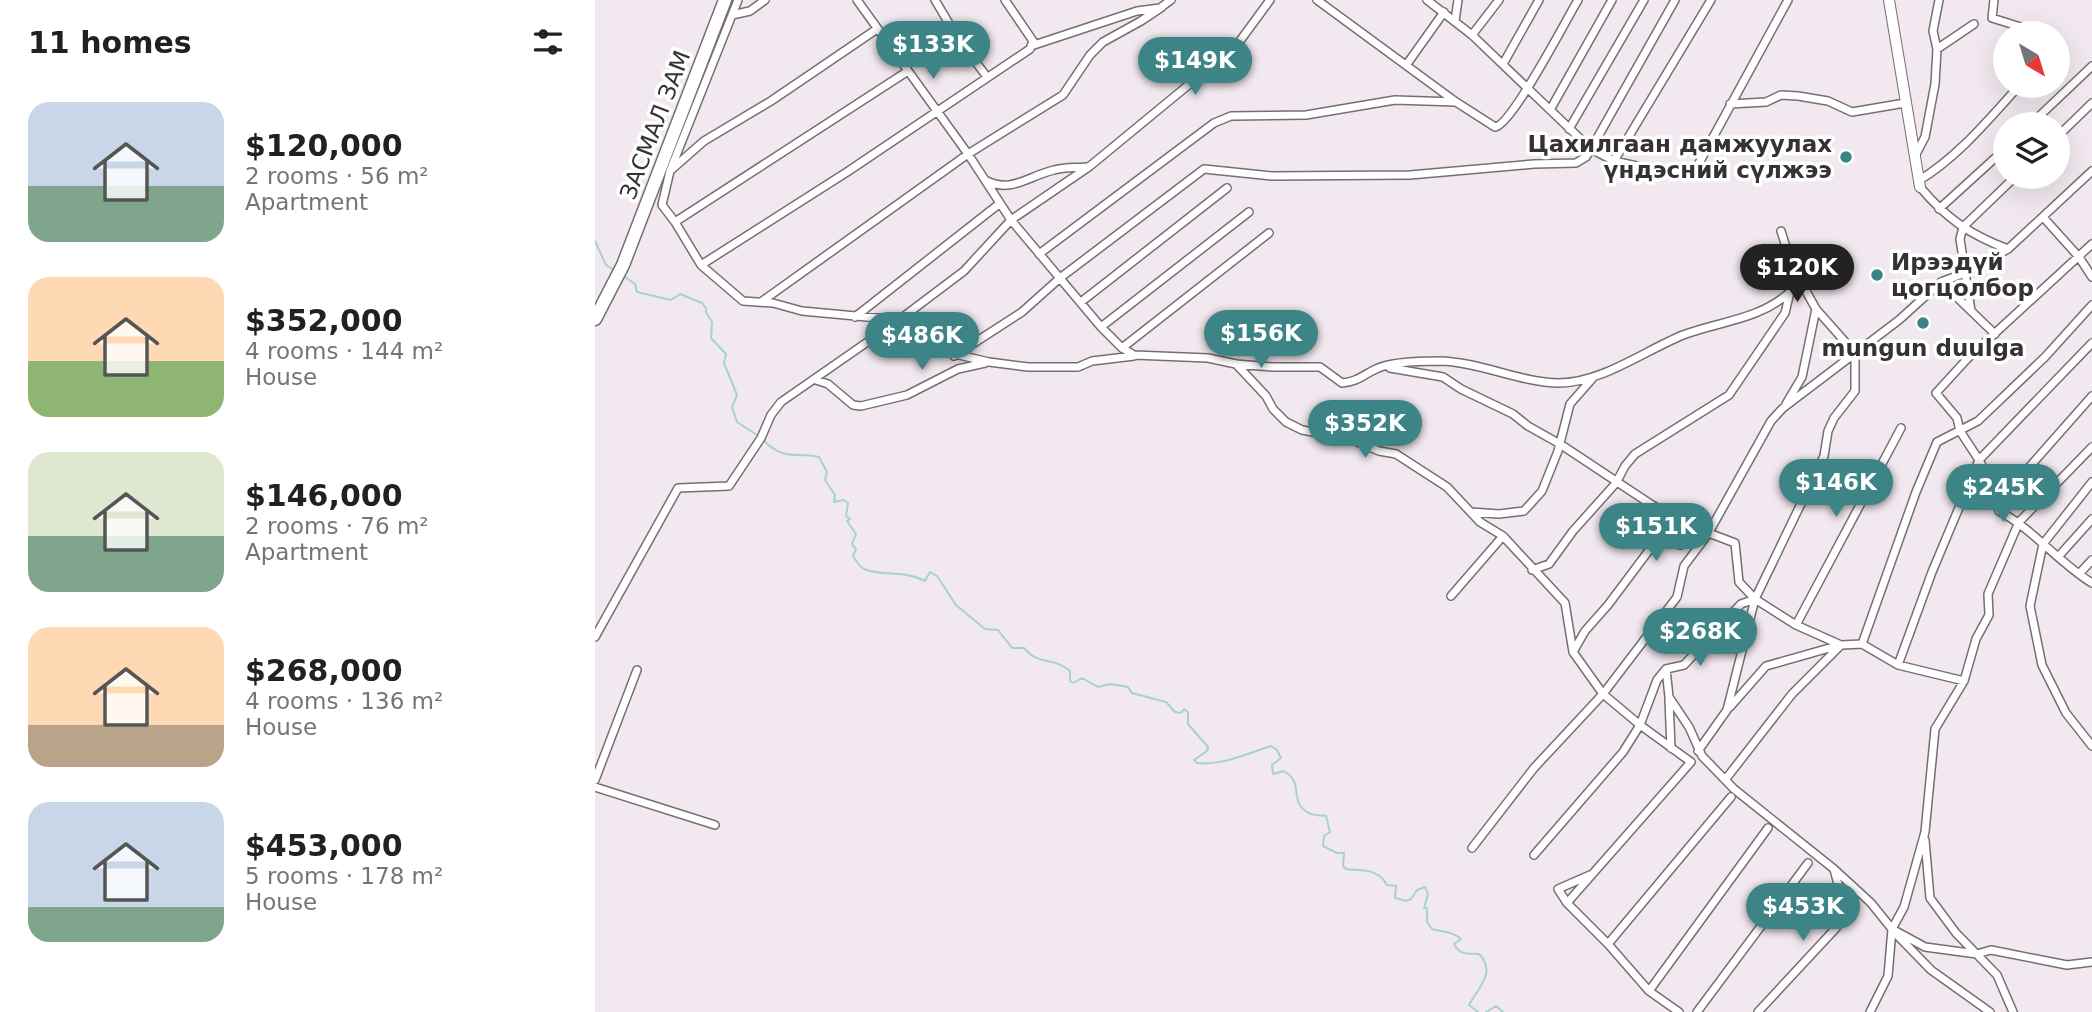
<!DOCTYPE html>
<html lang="en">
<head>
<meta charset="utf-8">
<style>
  :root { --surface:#fff; --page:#f6f6f6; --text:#202124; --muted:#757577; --accent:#3c8485 }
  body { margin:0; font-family:"DejaVu Sans",sans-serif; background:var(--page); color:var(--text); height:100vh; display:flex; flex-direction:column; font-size:26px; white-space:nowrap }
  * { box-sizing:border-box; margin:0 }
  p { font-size:23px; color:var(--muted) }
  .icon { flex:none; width:38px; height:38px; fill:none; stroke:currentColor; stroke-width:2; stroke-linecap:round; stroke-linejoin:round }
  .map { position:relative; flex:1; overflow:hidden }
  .panel { display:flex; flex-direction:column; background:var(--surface); width:595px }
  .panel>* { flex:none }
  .needle { width:46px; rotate:142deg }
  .tools { position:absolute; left:1398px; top:21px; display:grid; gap:14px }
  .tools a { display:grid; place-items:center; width:77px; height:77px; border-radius:50%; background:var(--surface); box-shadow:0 7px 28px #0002; font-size:35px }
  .price { position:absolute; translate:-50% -60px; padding:0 16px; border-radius:24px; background:var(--accent); color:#fff; font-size:23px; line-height:46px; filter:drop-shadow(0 2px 4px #0008) }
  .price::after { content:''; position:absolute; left:50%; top:42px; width:21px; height:16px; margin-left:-10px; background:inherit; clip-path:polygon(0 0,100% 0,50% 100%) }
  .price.selected { background:#222; color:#fff }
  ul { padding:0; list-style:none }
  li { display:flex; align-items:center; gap:21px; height:175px; padding:0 28px }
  li span { display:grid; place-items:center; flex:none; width:196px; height:140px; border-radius:21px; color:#555 }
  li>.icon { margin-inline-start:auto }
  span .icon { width:84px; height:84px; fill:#fffc; stroke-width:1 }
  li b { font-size:30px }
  h2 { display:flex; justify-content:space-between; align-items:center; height:84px; padding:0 28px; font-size:30px }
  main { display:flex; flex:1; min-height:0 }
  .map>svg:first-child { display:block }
</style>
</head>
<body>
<main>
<section class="panel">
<h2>11 homes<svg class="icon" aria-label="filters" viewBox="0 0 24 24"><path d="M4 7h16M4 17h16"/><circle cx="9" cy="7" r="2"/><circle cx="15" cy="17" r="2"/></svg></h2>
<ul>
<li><span style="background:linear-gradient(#c9d6e8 60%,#7fa58c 0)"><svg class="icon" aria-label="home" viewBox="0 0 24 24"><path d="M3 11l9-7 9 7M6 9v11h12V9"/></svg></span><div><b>$120,000</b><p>2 rooms · 56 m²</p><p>Apartment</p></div></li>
<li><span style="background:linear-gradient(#ffd9b3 60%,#8fb573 0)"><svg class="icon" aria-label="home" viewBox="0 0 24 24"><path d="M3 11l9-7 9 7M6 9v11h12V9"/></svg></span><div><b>$352,000</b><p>4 rooms · 144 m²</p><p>House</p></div></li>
<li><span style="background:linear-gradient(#dfe7d0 60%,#7fa58c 0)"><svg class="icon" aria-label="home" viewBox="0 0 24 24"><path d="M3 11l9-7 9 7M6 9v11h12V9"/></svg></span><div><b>$146,000</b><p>2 rooms · 76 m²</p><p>Apartment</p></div></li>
<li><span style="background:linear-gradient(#ffd9b3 70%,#b9a48a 0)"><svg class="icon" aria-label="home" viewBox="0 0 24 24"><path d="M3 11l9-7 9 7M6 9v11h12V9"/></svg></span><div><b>$268,000</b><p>4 rooms · 136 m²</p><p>House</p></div></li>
<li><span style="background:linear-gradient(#c9d6e8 75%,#7fa58c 0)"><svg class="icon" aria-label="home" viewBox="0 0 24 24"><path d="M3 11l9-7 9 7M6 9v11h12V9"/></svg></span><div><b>$453,000</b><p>5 rooms · 178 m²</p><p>House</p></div></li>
</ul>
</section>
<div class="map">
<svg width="1497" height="1012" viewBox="0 0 1497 1012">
  <rect width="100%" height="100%" fill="#f2e8ef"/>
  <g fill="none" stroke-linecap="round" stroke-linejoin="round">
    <!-- stream -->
    <path stroke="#a8d1d1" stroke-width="2" d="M 0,241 L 11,265 L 19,270
      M 30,277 L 40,284 L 42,292 L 76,300 L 85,294 L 107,303 L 111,308 L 111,312 L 117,322 L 116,338 L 131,354 L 129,363 L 142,395 L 137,407 L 142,422 L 165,437
      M 169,441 C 190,461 200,452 224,457 L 232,472 L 230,480 L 240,495 L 239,502 L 249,500 L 253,503 L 251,516 L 255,519 L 252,521 L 261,534 L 257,544 L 261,549 L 258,556 C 261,561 264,566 269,569 C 284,576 309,570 330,581 L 335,572 L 342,576 L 361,605 L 390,629 L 403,630 L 417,648 L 429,648 C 445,667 458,656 475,671 L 475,681 L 478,683 L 487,678 L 503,687 L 515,684 L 533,687 L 537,693 L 571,702 L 580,712 L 586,713 L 589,709 L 593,712 L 593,724 L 613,747 L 612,751 L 599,760 L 602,763 C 626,766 654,753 676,746 L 682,750 L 686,758 L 677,765 L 678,774 L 689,771 C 711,785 692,801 714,813 C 719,816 725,815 731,816 L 735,832 L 729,836 L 728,846 L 742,853 L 749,853 L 748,866 L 751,869 C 767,871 783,868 792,885 L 801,886 L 800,898 L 811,901 L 816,899 L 822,890 L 830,887 L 833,894 L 829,908 L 832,908 L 832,922 L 837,929 C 847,932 857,931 866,939 L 859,944 C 865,956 873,953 884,954 C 902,972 883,988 874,1005 L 883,1012
      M 891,1012 L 901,1006 L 908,1012"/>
    <!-- street casing -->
    <g stroke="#766e74" stroke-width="10">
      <path id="street" d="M 143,0 L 75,171 L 67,205 L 80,222 L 106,265 L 148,301 L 178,303 L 207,311 L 304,320 L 369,271 L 416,220 L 495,166 L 642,45 L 675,0
        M 262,0 L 373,154 L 416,220 L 506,327 L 527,348 L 539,355 L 613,358 L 641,364 L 678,367 L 725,367 L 747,383 C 762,382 768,375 781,369 C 795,362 828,361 844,361 C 886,362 923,382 964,383 C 1006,383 1049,351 1088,335 C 1125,321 1164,320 1195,292
        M 340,0 L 362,37 L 392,77
        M 722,0 L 861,102 L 900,127 C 917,125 971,20 983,0
        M 832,0 L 877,35 L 996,149 L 1019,161 L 1087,176 L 1096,173 L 1103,165 L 1193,0
        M 1399,0 L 1397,18 L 1445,33
        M 137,15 L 155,11 L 170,0
        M 860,21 L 863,0
        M 877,35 L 904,0
        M 439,45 L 542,11 L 565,8 L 576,0
        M 1342,49 L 1379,24
        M 812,64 L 849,12
        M 908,64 L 944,0
        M 1135,104 L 1171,102 L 1186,95 L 1203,96 L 1233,101 L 1257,112 L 1310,103
        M 955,110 L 1017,0
        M 1436,124 L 1497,66
        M 974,129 L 1049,0
        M 1463,136 L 1497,103
        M 1320,156 L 1330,137 L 1340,84 L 1342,49 L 1338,31 L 1344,0
        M 1019,161 L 1116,0
        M 76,170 L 109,141 L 176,101 L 282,29
        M 390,180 C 416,194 433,176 459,170 C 469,167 481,168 492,167
        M 1323,181 C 1363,157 1393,120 1424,86
        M 1325,187 C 1351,218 1375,235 1413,249
        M 1344,209 L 1410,149
        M 1448,217 L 1484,257 L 1497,277
        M 80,222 L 313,71
        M 1497,244 L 1373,358 L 1341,393 L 1362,418 L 1365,431 L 1384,460 L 1402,494 L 1404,511 C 1439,530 1463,562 1497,583
        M 444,254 L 619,123 L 636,116 L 711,115 L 800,100 L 861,102
        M 106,265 L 252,172 L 435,49 L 438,41 L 410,0
        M 1346,282 L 1400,334
        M 166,302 L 373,154 L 468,95 L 495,55 L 508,42 L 546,21 L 567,7
        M 486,302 L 632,188
        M 1376,311 L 1365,239 L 1368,227 L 1420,177
        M 260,317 L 404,204
        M 506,327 L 654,212
        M 527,348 L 674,233
        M 359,356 L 427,312 L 465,278 L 609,169 L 677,176 L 815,175 L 939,164 L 981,163 L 991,157 L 996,149 L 1080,0
        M 641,364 L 671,396 L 678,409 L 691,422 L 707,430 L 755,439 L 784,451 L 801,454 L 852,487 L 885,522 L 908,536 L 970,603 L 978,652 L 1008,694 L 1045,725 L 1096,762 L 972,903
        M 795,368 L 848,377 L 866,389 L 918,414 L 933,426 L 965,444 L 1057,505 L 1095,526 L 1140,543 L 1144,582 L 1160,599 L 1132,710 L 1103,751
        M 221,380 L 233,384 L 258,405 L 266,406 L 312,395 L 363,369 L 390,363
        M 1191,404 L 1207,377 L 1221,309
        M 1497,482 L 1448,544 L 1435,606 L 1447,665 L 1471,713 L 1497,746
        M 1402,494 L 1422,481 L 1497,396
        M 876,512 L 904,514 L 929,511 L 947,491 L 963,451 L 975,404 L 997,379
        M 1463,557 L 1497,519
        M 937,570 L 954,564 L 978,531 L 1021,483 L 1030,466 L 1040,454 L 1134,395 L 1190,313 L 1195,292 L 1203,278
        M 1484,574 L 1497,560
        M 856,596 L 908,536
        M 1160,599 L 1201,625 L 1246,645 L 1267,644 L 1303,665 L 1369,681 L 1381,639 L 1394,615 L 1393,594 L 1424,522 L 1497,447
        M 1201,625 L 1306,428
        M 0,637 L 83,488 L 134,486 L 166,438 L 176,415 L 186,402 L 304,320 L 334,348 L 394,362 L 433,367 L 483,367 L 497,361 L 539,356
        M 1267,644 L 1321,492 L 1342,442 L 1383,421 L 1450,357 L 1497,305
        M 978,652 L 990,631 L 1013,605 L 1058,545 L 1067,541 L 1086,545 L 1099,537 L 1113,534
        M 1303,665 L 1337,572 L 1384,460 L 1497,343
        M 1071,669 L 1074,697 L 1094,727 L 1107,756 L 1139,789 L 1239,869 L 1276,903 L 1297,929 L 1330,947 L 1382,954 L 1396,950 L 1472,965 L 1497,962
        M 1074,700 L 1076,748
        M 1135,707 L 1171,666 L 1245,645
        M 0,780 L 42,670
        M 1130,780 L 1197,694 L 1246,645
        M 0,787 L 120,825
        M 1330,840 L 1335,898 L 1361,933 L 1402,975 L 1418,1012
        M 877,848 L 939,768 L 1008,694 L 1082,597 L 1089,566 L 1113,534 L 1176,421 L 1188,408 L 1304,320 L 1346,282 L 1370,273 L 1413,249 L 1497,171
        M 939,855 L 1028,752 L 1045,725 L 1062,680 L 1071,669 L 1089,665 L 1146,604 L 1160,599 L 1229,456 L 1233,431 L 1239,418 L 1260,391 L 1260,353 L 1221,309 L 1197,266 L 1186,231
        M 995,875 L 963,889 L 972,903 L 1013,944 L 1054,991 L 1084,1012
        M 1302,935 L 1336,970 L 1395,1012
        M 1013,944 L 1136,797
        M 1054,991 L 1173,828
        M 1102,1012 L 1213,863
        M 1163,1012 L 1241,928 C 1253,901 1245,896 1239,869
        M 1275,1012 L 1293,976 L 1297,929 L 1309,907 L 1330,832 L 1340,729 L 1369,681"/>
    </g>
    <!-- secondary casing -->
    <g stroke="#766e74" stroke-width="12">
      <path id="secondary" d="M 1294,0 L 1325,187"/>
    </g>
    <!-- highway casing -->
    <g stroke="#766e74" stroke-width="15">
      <path id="highway" d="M 0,319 L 28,265 L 130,0"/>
    </g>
    <!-- street -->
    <use href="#street" stroke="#fff" stroke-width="7"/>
    <!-- secondary -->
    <use href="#secondary" stroke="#fff" stroke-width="10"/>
    <!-- highway -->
    <use href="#highway" stroke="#fff" stroke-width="12"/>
  </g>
  <!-- markers -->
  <g fill="#3c8485" stroke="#fff" stroke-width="2.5">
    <circle cx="1251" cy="157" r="7"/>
    <circle cx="1282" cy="275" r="7"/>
    <circle cx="1328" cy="323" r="7"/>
  </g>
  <g text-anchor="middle" stroke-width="7" stroke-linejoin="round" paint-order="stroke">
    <!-- street labels -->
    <g font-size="23" fill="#353234" stroke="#fff">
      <text transform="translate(60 125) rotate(-69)" y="8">ЗАСМАЛ ЗАМ</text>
    </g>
    <!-- poi labels -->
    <g font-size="23" font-weight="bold" fill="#353234" stroke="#fff" text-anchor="end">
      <text x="1237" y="152">Цахилгаан дамжуулах<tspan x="1237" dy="26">үндэсний сүлжээ</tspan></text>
      <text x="1296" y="270" text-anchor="start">Ирээдүй<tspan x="1296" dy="26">цогцолбор</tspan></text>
      <text x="1328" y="356" text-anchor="middle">mungun duulga</text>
    </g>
  </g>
</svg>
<div class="tools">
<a><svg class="needle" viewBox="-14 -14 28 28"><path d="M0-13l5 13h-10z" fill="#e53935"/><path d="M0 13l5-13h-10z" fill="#757577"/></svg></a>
<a><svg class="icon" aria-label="layers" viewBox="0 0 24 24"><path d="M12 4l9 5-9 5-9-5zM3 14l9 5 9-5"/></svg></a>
</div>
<b class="price" style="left:338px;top:81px">$133K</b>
<b class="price" style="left:600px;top:97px">$149K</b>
<b class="price selected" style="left:1202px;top:304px">$120K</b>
<b class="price" style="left:666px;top:370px">$156K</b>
<b class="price" style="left:327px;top:372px">$486K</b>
<b class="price" style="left:770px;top:460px">$352K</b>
<b class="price" style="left:1241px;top:519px">$146K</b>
<b class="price" style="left:1408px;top:524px">$245K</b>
<b class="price" style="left:1061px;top:563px">$151K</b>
<b class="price" style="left:1105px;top:668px">$268K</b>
<b class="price" style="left:1208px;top:943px">$453K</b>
</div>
</main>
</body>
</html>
